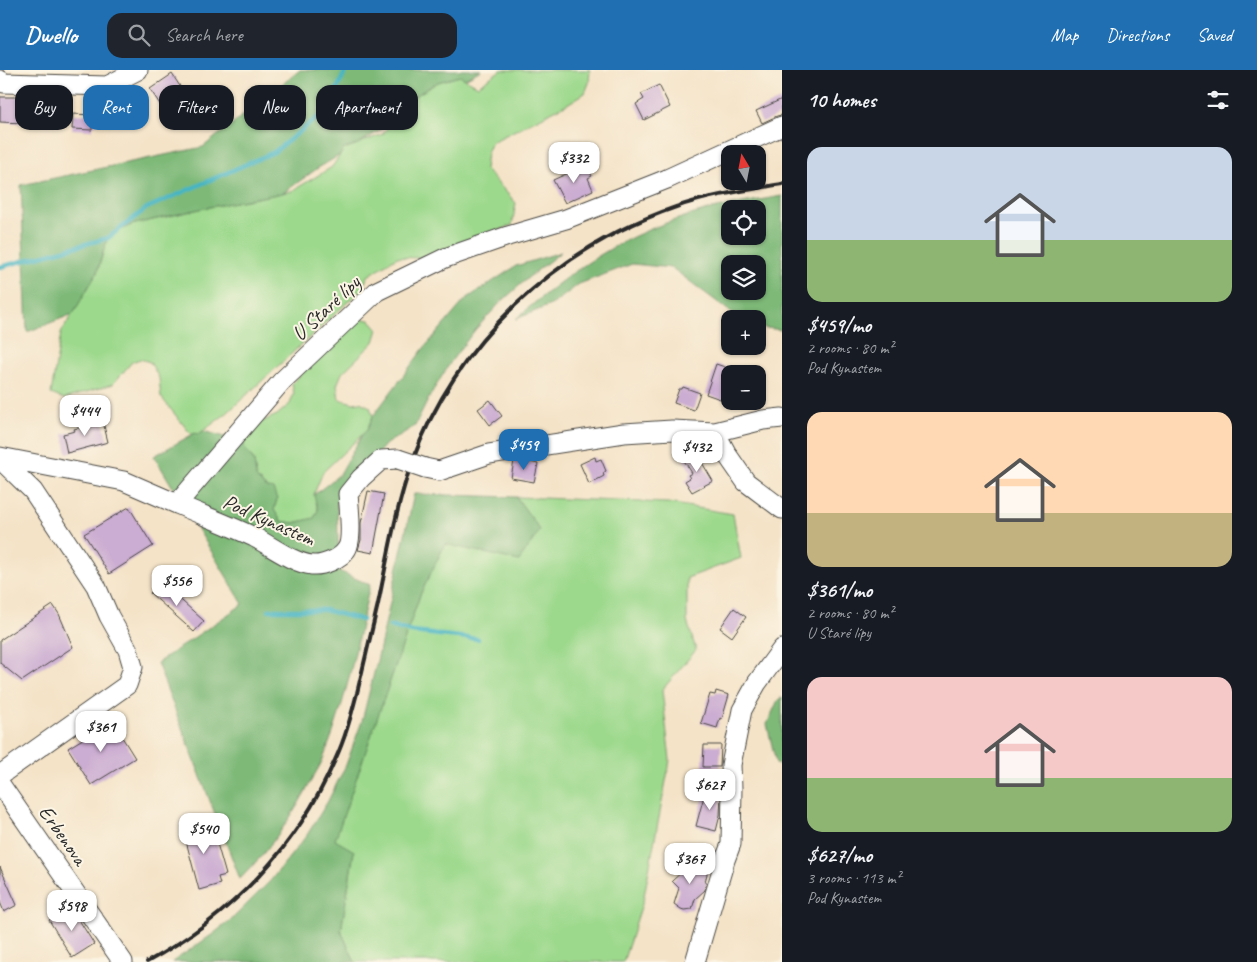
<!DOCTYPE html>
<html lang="en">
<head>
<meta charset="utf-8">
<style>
  :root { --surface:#171b24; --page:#20242c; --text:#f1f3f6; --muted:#9ea1a6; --accent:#1f6fb2 }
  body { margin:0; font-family:Caveat,sans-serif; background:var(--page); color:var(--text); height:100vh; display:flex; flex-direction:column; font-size:19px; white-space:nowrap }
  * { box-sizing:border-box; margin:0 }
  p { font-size:16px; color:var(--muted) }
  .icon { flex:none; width:28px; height:28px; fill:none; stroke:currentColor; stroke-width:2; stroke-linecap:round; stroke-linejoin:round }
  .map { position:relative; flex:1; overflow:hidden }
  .drawer { display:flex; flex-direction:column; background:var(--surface); width:475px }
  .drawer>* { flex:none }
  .banner { position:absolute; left:15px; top:15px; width:475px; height:45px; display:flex; gap:10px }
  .needle { width:32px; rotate:350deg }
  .fabs { position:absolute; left:721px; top:75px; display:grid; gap:10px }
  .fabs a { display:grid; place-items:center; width:45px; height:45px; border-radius:10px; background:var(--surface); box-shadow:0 1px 4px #0004; font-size:25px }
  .price { position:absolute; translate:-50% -42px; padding:0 11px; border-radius:10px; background:#fff; color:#222; font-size:16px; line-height:32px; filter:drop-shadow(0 1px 2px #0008) }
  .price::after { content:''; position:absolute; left:50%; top:30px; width:15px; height:11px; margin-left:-8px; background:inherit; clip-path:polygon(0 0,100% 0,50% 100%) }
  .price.selected { background:var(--accent); color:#fff }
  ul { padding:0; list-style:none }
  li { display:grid; align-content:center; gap:10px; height:265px; padding:0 25px }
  li span { display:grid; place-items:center; height:155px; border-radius:15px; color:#555 }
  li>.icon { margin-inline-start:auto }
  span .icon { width:90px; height:90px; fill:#fffc; stroke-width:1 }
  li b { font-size:21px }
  h2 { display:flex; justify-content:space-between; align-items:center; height:60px; padding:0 25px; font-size:21px }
  .chip { padding:0 18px; border-radius:15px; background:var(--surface); box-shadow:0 1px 4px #0004; font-size:18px; line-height:45px }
  .chip.selected { background:var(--accent); color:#fff }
  header { display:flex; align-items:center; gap:30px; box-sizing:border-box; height:70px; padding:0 25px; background:var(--accent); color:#fff }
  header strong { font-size:24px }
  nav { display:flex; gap:28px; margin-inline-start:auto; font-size:18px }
  .search { width:350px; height:45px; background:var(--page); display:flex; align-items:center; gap:12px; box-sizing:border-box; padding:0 18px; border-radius:15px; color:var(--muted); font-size:19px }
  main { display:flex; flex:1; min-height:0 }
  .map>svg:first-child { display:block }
</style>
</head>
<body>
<header>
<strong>Dwello</strong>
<div class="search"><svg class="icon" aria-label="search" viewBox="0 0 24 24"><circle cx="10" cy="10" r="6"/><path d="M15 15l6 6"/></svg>Search here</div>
<nav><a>Map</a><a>Directions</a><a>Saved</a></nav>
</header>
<main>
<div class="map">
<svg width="782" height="892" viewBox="0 0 782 892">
  <rect width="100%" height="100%" fill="#fcf5e5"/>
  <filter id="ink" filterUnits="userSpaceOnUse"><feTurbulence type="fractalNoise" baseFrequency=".02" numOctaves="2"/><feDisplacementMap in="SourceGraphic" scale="10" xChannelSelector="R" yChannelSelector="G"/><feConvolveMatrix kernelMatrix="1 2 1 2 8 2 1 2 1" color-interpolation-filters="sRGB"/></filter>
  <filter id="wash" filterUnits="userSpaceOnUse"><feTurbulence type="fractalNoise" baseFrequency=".0096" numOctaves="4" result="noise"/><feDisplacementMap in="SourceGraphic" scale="20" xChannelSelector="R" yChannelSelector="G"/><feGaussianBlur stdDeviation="1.12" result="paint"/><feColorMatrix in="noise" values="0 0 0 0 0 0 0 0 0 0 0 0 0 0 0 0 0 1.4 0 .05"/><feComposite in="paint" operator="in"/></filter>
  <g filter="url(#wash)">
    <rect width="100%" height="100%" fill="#f4e3c7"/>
    <!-- green -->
    <path fill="#9dd98d" stroke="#64825c" d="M 501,0 L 590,0 L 589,13 L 585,23 L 569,33 L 492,72 L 487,83 L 485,99 L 516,133 L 512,155 L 460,176 L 418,188 L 397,187 L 368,206 L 362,219 L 227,343 L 199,364 L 190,363 L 161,327 L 159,308 L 150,292 L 140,289 L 132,292 L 113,314 L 64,329 L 51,324 L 61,263 L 97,203 L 108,166 L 131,155 L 204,138 L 292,121 L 332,97 L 344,79 L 383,64 L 405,32 L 438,12 L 460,6 L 478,16 Z
      M 355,248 L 370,250 L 378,259 L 374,272 L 342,303 L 337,315 L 339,329 L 353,333 L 360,332 L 370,337 L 373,346 L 367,360 L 323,402 L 314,424 L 318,440 L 315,448 L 294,453 L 281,451 L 274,440 L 277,429 L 256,407 L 254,391 L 244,377 L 243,365 L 259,353 L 277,345 L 290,334 L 294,323 L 292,314 Z
      M 516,427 L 668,433 L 733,444 L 741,488 L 687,508 L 687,551 L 696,580 L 662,620 L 670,690 L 643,831 L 623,892 L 355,892 L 341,861 L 354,782 L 334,771 L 420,525 L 445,474 L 540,460 Z"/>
    <!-- forest -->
    <path fill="#7eb978" stroke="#547252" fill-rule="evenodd" d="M 300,0 L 481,0 L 465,9 L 460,6 L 438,12 L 405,32 L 390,54 L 358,74 L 344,79 L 340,85 L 318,98 L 283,123 L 204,138 L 131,155 L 108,166 L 97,202 L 73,244 L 27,262 L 21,115 L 203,77 Z
      M 782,126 L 782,260 L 758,257 L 758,249 L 740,249 L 672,198 L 632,194 L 579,214 L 553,234 L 516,249 C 565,205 617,168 681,148 C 714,137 748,132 782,126 ZM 730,139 L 758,139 L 758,166 L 730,166 ZM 730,194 L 758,194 L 758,221 L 730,221 Z
      M 561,182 L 529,207 L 500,233 L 475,260 L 452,290 L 431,324 L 415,356 L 386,374 L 337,431 L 339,501 L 370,515 C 357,571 347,630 325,684 C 322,693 316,702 311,711 C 292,748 269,780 240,809 L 157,593 L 243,534 L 154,386 L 195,363 L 199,364 L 203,361 L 244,372 L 244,377 L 254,391 L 256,407 L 265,417 L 273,419 L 277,429 L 274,440 L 281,451 L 294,453 L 314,448 L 318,440 L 314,425 L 340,404 L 362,365 L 367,360 L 373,346 L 424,278 L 466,229 L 516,196 Z
      M 414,424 L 516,427 L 540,460 L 519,491 L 445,474 L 420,525 L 335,770 L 354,781 L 341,861 L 355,892 L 172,892 L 213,864 L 233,848 L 271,810 L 307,765 L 328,731 L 346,695 L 362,651 L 377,591 Z
      M 782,627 L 782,697 L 776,693 L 767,654 L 778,630 Z"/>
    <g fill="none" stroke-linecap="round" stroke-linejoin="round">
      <!-- stream -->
      <path stroke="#47b5c3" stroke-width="4.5" d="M 0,197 L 108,168 L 147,138 L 274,82 L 327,40 L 346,0
        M 269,540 L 325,540 L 362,550
        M 390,556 L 412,562 L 478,569"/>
    </g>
    <g id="blocks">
      <!-- building -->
      <path fill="#cbacd2" d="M 172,4 L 185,24 L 163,39 L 150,19 Z
        M 659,15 L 670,37 L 644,50 L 636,34 L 644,29 L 641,24 Z
        M 0,27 L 24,27 L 24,53 L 0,52 Z
        M 782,29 L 782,45 L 777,46 L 762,53 L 756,41 Z
        M 73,44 L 93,45 L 92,48 L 98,53 L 92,57 L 92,60 L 72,59 Z
        M 586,95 L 592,106 L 588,108 L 593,120 L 565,133 L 553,110 Z
        M 716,294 L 734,300 L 732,304 L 730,304 L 730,311 L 723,330 L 706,324 Z
        M 683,317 L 700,323 L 694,340 L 674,333 L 679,319 L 682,319 Z
        M 490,330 L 502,346 L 490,355 L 478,339 Z
        M 103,352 L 108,372 L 67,383 L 63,364 L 75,361 L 74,359 Z
        M 695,381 L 713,411 L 692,422 L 685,411 L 690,408 L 688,405 L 692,403 L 683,389 Z
        M 595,387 L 596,391 L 601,389 L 606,401 L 603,403 L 604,406 L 589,414 L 580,394 Z
        M 522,390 L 538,394 L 534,412 L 511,408 L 514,391 Z
        M 368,421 L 384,424 L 373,483 L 358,480 L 361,470 L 361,453 Z
        M 129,437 L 153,476 L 109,504 L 84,464 Z
        M 161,512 L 204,551 L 194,562 L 150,523 Z
        M 53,535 L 59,544 L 73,577 L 22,611 L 0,593 L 0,570 Z
        M 734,538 L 746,547 L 732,567 L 720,558 Z
        M 716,621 L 729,625 L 722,649 L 720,648 L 717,658 L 701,653 L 710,624 L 715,625 Z
        M 112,651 L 135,688 L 91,715 L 68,678 Z
        M 704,675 L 721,675 L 720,697 L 703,697 Z
        M 711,719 L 721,722 L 720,745 L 716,761 L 696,756 L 704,726 L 709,728 Z
        M 203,751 L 207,764 L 214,763 L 226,805 L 218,807 L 220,814 L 199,820 L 182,756 Z
        M 687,793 L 709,796 L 705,812 L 707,812 L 705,820 L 695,829 L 692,839 L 684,840 L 681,839 L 674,834 L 679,818 L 672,811 L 684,800 Z
        M 0,797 L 17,835 L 4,842 L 0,832 Z
        M 71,837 L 94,874 L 72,888 L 49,850 Z"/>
    </g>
  </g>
  <g filter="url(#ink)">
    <use href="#blocks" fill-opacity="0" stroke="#494742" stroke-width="1"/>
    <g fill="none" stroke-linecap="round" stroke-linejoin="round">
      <!-- minor casing -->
      <g stroke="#494742" stroke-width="21">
        <path id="minor" d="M 0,10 L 4,13 L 107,16 L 138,0
          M 715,362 L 763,350 L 782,348
          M 0,387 L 124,411 L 177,434 L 282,311 L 377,221 L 445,188 L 508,166 L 566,149 L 667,109 L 782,56
          M 0,389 L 33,421 L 96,516 L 109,546 L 128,580 L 133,597 L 127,615 L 0,705
          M 425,398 L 439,401 L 489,384 L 624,363 L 672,360 L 715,362 L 728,386 L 746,412 L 782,439
          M 177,434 C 202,445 229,455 254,467 C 271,476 293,493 312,495 C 323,496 340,489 346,480 C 353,472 349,435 348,424 L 361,408 L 381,390 L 398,389
          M 0,714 L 123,892
          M 695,892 L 725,790 L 731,774 L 732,718 L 731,695 L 742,640 L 757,613 L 782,579"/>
      </g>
      <!-- minor -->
      <use href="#minor" stroke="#fff" stroke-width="19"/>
      <!-- rail -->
      <path stroke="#2b2b2b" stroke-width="4" d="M 147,892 C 231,846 297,778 335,690 C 345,669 351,646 357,623 C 364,593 371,564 378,534 C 388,486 396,437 412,392 C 456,272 556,178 676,137 C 710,125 747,120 782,114"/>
      <!-- minor-bridge casing -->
      <g stroke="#494742" stroke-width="21" stroke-linecap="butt">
        <path id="minor-bridge" d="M 398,389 L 425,398"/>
      </g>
      <!-- minor-bridge -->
      <use href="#minor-bridge" stroke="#fff" stroke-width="19"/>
    </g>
  </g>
  <g text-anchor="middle" stroke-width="4" stroke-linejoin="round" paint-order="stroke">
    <!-- street labels -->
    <g font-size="21" fill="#2b2b2b" stroke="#fcf5e5">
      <text transform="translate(326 238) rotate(-43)" y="7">U Staré lípy</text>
      <text transform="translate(269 450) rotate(24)" y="7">Pod Kynastem</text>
      <text transform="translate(63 765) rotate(55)" y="7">Erbenova</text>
    </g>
  </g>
</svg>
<div class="fabs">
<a><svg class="needle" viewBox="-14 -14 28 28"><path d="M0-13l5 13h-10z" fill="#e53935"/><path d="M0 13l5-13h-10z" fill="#9ea1a6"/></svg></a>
<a><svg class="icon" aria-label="locate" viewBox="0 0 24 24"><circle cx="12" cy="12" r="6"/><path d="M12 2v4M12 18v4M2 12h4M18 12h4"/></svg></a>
<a><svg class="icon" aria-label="layers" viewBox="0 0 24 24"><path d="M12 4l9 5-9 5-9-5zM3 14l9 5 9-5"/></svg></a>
<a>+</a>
<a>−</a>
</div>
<b class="price" style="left:574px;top:114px">$332</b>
<b class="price" style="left:85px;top:367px">$444</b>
<b class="price selected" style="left:524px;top:401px">$459</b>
<b class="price" style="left:697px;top:403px">$432</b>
<b class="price" style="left:177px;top:537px">$556</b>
<b class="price" style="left:101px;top:683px">$361</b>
<b class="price" style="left:710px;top:741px">$627</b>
<b class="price" style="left:204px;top:785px">$540</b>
<b class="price" style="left:690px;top:815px">$367</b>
<b class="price" style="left:72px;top:862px">$598</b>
<div class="banner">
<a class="chip">Buy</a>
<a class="chip selected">Rent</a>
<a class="chip">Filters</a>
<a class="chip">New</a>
<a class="chip">Apartment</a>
</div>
</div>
<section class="drawer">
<h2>10 homes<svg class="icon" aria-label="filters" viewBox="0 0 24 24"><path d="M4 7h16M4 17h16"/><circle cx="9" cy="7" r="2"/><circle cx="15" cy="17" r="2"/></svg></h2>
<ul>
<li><span style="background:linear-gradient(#c9d6e8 60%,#8fb573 0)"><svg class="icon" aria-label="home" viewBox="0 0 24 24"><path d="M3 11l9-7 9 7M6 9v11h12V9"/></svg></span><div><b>$459/mo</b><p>2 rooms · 80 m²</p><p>Pod Kynastem</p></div></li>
<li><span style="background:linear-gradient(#ffd9b3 65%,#c2b280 0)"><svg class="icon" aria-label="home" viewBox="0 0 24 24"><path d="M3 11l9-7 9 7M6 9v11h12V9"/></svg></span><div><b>$361/mo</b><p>2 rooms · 80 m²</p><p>U Staré lípy</p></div></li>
<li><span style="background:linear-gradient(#f6c9c9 65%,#8fb573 0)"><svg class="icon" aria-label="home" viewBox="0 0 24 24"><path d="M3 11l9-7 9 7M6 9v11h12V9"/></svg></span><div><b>$627/mo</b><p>3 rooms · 113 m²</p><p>Pod Kynastem</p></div></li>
</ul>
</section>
</main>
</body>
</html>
